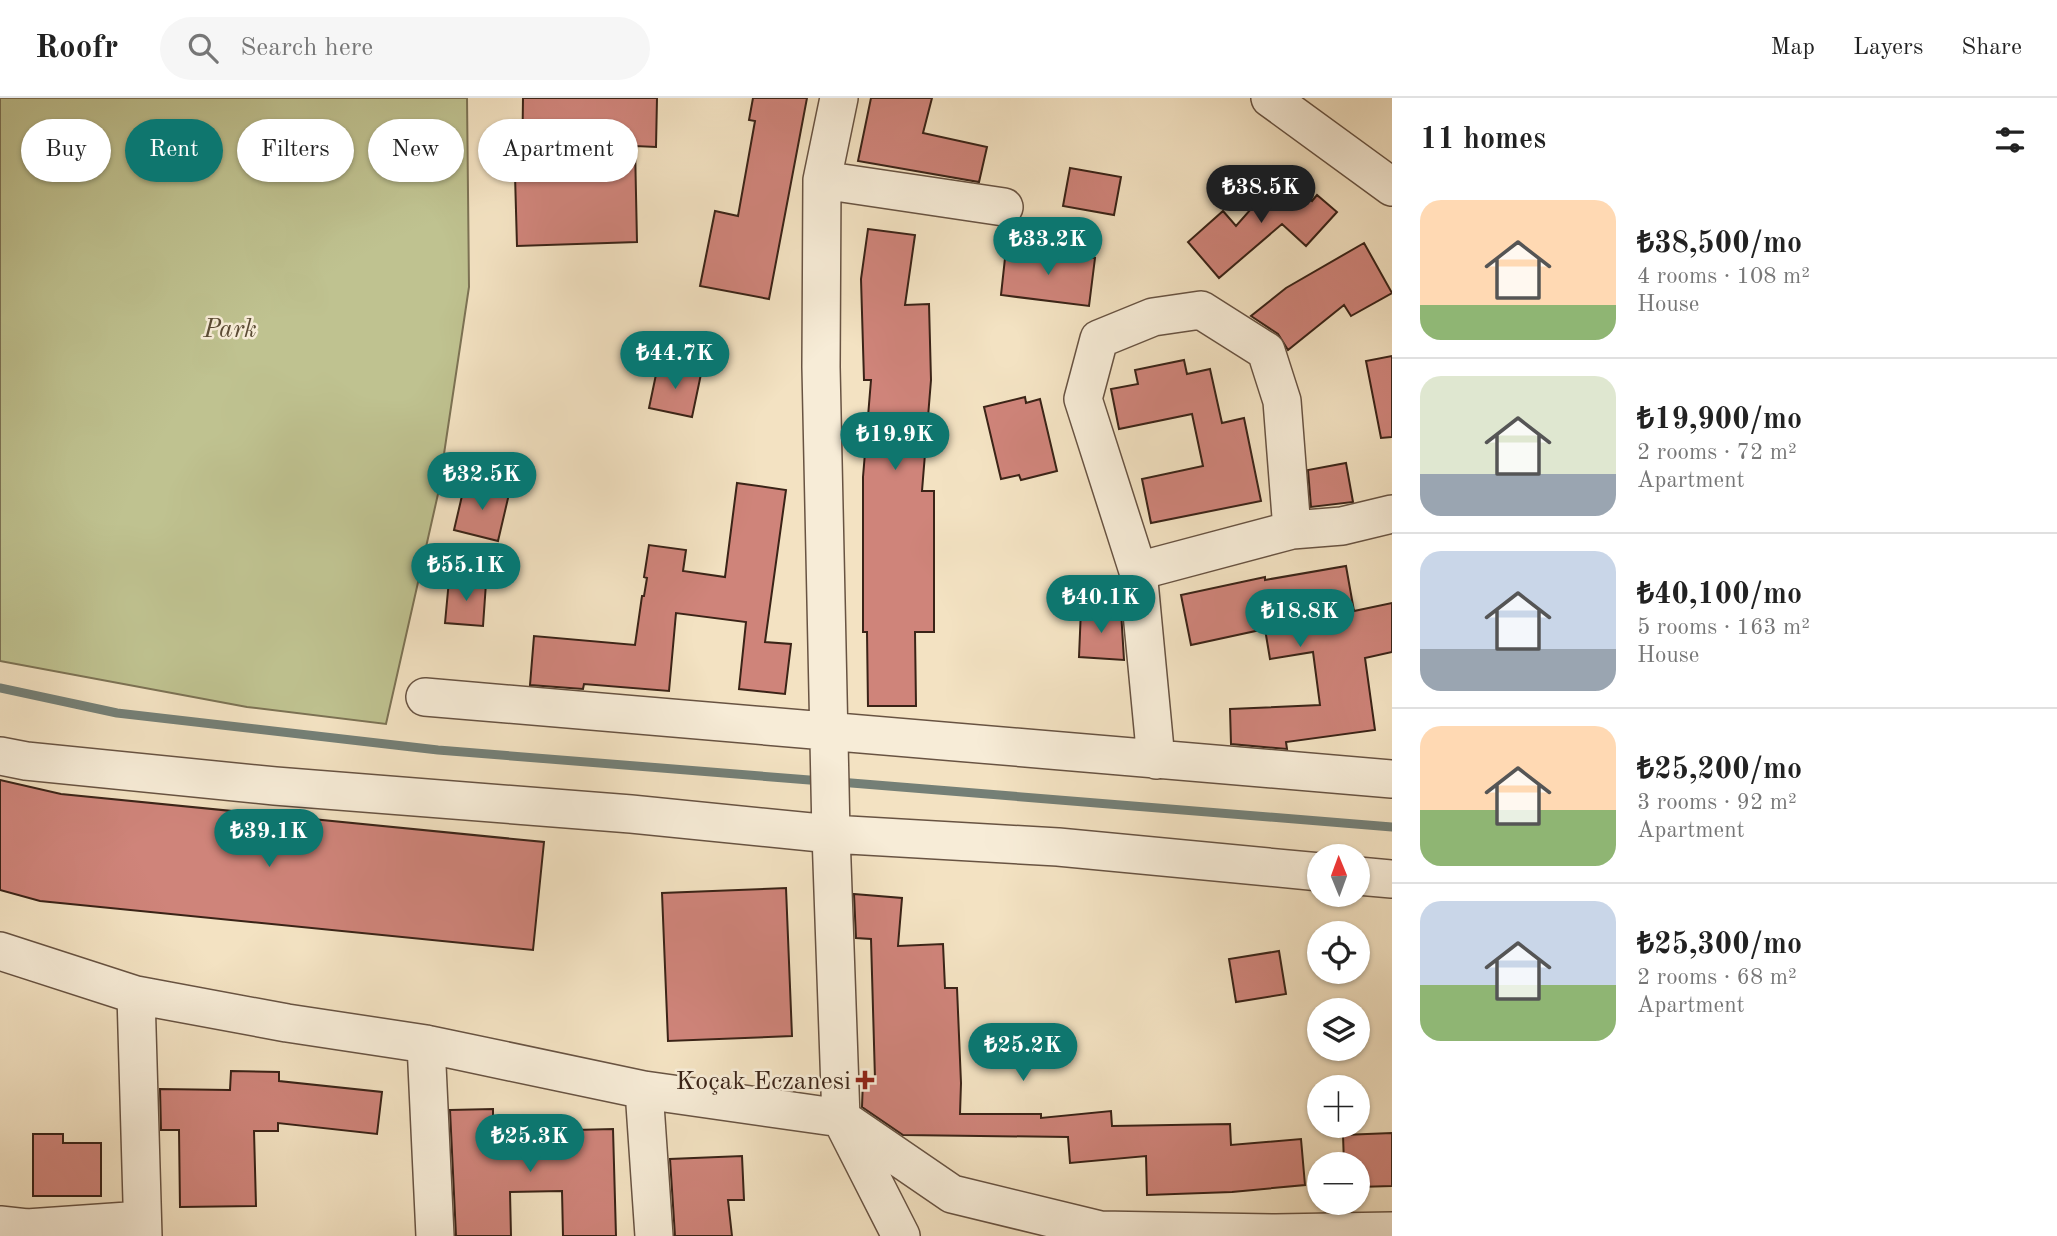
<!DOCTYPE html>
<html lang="en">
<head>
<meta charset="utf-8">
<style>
  :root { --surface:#fff; --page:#f6f6f6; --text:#222; --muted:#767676; --line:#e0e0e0; --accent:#0f766e }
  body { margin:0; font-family:"Old Standard TT",serif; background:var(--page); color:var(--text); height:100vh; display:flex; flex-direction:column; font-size:26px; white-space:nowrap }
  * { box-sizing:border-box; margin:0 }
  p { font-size:23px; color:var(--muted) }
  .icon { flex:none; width:38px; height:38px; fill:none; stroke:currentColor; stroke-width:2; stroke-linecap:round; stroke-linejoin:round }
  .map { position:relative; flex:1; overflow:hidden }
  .sheet { display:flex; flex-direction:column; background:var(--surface); width:665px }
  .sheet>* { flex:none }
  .hud { position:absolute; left:21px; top:21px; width:665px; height:63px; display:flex; gap:14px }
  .needle { width:46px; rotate:359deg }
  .tools { position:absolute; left:1307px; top:746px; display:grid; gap:14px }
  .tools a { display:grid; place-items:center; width:63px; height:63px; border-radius:50%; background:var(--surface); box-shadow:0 2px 5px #0004; font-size:35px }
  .price { position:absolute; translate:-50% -60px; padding:0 16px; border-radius:24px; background:var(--accent); color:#fff; font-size:23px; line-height:46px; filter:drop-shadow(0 2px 4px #0008) }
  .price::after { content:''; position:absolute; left:50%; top:42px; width:21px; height:16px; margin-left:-10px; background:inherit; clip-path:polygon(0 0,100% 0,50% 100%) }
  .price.on { background:#222; color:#fff }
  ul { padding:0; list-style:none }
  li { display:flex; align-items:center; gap:21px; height:175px; padding:0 28px }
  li+li { border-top:2px solid var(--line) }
  li span { display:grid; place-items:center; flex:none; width:196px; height:140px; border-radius:21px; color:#555 }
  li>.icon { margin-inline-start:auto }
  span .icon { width:84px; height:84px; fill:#fffc; stroke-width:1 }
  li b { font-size:30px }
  h2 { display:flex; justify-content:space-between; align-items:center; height:84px; padding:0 28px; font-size:30px }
  .pill { padding:0 24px; border-radius:32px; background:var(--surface); box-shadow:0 2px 5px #0004; font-size:24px; line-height:63px }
  .pill.on { background:var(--accent); color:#fff }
  header { display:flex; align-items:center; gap:42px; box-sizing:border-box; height:98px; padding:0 35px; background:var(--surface); border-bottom:2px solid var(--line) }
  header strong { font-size:33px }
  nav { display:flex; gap:38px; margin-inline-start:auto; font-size:24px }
  .search { width:490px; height:63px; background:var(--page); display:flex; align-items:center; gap:18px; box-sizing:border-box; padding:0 24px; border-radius:38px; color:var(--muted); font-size:26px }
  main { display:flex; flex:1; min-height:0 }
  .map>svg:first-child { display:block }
</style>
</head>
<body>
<header>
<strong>Roofr</strong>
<div class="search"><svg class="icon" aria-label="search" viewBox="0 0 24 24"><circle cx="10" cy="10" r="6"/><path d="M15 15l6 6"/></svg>Search here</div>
<nav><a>Map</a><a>Layers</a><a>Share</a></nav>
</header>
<main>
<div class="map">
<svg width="1392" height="1138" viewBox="0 0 1392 1138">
  <rect width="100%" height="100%" fill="#f3e2c2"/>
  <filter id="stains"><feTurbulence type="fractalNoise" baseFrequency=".00286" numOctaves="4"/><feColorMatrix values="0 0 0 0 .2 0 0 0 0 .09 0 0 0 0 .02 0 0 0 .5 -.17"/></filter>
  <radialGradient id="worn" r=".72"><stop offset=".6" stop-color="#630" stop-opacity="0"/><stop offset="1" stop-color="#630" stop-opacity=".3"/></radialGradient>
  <!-- green -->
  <path fill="#bfc290" stroke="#7c7254" stroke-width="2" d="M 0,0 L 467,0 L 469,189 L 438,396 L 386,626 L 247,609 L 0,563 Z"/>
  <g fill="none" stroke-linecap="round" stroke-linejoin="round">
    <!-- stream -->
    <path stroke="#747f76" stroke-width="9" d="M 0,590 L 117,615 L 438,652 L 822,683
      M 839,684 L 1392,729"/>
  </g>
  <!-- building -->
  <path fill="#cf847a" stroke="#3a2317" stroke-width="2" d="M 523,0 L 657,0 L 656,49 L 635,48 L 637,144 L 517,148 L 515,77 L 522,76 Z
    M 753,0 L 807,0 L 769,201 L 700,188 L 715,113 L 738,118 L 755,23 L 749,22 Z
    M 871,0 L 932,0 L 923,35 L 987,49 L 979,84 L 858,63 Z
    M 1070,70 L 1121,79 L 1114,117 L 1063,108 Z
    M 1282,76 L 1312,103 L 1317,97 L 1337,114 L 1306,148 L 1282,126 L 1219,180 L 1188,144 L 1223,113 L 1236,128 Z
    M 868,131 L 915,137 L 905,207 L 929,206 L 931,282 L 922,393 L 934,393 L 934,534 L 915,534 L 916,608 L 868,608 L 867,534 L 863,534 L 863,379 L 871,282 L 864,282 L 861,181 Z
    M 1364,145 L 1392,195 L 1351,218 L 1344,207 L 1288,252 L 1278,236 L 1251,218 L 1286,190 Z
    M 1006,151 L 1095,160 L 1089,208 L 1001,197 Z
    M 1392,258 L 1392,339 L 1381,340 L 1366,263 Z
    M 1184,262 L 1187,276 L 1210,271 L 1222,325 L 1244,320 L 1261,403 L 1151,425 L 1142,381 L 1203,368 L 1192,316 L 1119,331 L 1111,291 L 1138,286 L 1135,272 Z
    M 658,267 L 701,276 L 692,319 L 649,310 Z
    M 1025,299 L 1026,305 L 1040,301 L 1057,373 L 1021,382 L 1019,377 L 1001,381 L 984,309 Z
    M 1346,365 L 1353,404 L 1311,409 L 1308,372 Z
    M 465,385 L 509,396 L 498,443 L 454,432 Z
    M 737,385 L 786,392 L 765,544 L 791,546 L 785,596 L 739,591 L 746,524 L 676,515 L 669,593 L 584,586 L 583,591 L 530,587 L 534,538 L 635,547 L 642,498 L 644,498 L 647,480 L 644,479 L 649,447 L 686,452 L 683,473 L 725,479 Z
    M 1346,468 L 1354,513 L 1392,505 L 1392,554 L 1365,560 L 1375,632 L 1286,644 L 1287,651 L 1231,646 L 1230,611 L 1320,607 L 1313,554 L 1270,561 L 1265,531 L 1191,547 L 1181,497 L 1265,479 L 1265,482 Z
    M 449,482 L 486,485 L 483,528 L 445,525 Z
    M 1081,511 L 1121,513 L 1124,562 L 1079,559 Z
    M 0,682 L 61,696 L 544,744 L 533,852 L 40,803 L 0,792 Z
    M 786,790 L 792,938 L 668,943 L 662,795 Z
    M 854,796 L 902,800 L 898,848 L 943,846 L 945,890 L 957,890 L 961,985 L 960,1016 L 1041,1016 L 1041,1020 L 1111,1013 L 1112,1028 L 1230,1026 L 1231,1047 L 1301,1041 L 1305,1087 L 1232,1094 L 1147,1097 L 1146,1058 L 1070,1065 L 1068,1039 L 903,1037 L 862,1009 L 863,981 L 875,981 L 871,841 L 856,840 Z
    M 1279,853 L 1286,896 L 1236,904 L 1229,861 Z
    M 231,973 L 279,974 L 279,983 L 382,994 L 377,1036 L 278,1025 L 278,1033 L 254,1033 L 256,1108 L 180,1109 L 179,1032 L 161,1032 L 160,991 L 230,992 Z
    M 493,1011 L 493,1024 L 534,1023 L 535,1033 L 613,1031 L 616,1138 L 563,1138 L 562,1093 L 510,1094 L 511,1138 L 456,1138 L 450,1012 Z
    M 1392,1035 L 1392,1088 L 1358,1089 L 1358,1066 L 1344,1066 L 1343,1037 Z
    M 33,1036 L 63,1036 L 63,1045 L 101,1045 L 101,1098 L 33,1098 Z
    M 742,1058 L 744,1102 L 728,1102 L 732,1138 L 675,1138 L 670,1061 Z"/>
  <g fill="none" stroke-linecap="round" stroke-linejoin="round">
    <!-- minor casing -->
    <g stroke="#685342" stroke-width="40">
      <path id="minor" d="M 839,0 L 822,82 L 821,269 L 831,736 L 841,1020 L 901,1138
        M 1270,0 L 1392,89
        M 822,82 L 1004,109
        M 1138,473 L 1292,432 L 1342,428 L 1392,416
        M 425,599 L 1392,681
        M 0,658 L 26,663 L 275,688 L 631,716 L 831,736 L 1058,749 L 1320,774
        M 1156,662 L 1138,473 L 1083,301 L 1099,241 L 1153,219 L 1201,212 L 1266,253 L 1282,303 L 1292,432
        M 1358,778 L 1392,781
        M 0,853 L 136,897 L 287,925 L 426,946 L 644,992 L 841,1020 L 952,1096 L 1100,1132 L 1276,1135 L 1392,1133
        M 136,897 L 143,1138
        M 426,946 L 435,1138
        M 644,992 L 654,1138
        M 0,1127 L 27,1130 L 142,1122"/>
    </g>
    <!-- minor -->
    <use href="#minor" stroke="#f7ecd7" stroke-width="37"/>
  </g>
  <!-- markers -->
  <path fill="#8f2418" stroke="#f7ecd7" stroke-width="2.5" d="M861.5 971.5h7v7h7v7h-7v7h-7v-7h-7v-7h7z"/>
  <g text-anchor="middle" stroke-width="5" stroke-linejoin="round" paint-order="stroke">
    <!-- park labels -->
    <g font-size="26" font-style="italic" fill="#5b4b35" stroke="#f7ecd7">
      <text x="230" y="239">Park</text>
    </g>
    <!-- poi labels -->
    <g font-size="26" fill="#3a2317" stroke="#f7ecd7" text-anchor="end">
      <text x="851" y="991">Koçak Eczanesi</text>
    </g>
  </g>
  <rect width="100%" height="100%" filter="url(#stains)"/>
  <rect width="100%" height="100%" fill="url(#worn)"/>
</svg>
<div class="tools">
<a><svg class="needle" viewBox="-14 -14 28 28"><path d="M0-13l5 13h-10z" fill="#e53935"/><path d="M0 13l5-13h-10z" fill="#767676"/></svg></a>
<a><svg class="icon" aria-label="locate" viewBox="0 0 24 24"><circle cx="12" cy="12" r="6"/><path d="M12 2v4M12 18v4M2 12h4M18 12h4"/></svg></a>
<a><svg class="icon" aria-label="layers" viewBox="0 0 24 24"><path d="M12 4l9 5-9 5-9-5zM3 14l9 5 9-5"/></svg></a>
<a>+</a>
<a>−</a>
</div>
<b class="price on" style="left:1261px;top:127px">₺38.5K</b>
<b class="price" style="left:1048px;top:179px">₺33.2K</b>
<b class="price" style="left:675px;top:293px">₺44.7K</b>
<b class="price" style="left:895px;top:374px">₺19.9K</b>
<b class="price" style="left:482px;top:414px">₺32.5K</b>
<b class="price" style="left:466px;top:505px">₺55.1K</b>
<b class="price" style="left:1101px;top:537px">₺40.1K</b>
<b class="price" style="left:1300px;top:551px">₺18.8K</b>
<b class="price" style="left:269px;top:771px">₺39.1K</b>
<b class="price" style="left:1023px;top:985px">₺25.2K</b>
<b class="price" style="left:530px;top:1076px">₺25.3K</b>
<div class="hud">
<a class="pill">Buy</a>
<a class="pill on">Rent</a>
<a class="pill">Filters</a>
<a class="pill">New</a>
<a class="pill">Apartment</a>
</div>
</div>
<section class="sheet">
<h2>11 homes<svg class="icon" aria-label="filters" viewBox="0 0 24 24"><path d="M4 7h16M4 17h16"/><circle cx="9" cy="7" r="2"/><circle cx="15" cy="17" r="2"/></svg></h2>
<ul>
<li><span style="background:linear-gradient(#ffd9b3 75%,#8fb573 0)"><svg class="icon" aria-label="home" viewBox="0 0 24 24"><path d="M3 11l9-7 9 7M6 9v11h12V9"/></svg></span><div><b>₺38,500/mo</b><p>4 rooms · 108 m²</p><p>House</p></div></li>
<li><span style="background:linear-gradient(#dfe7d0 70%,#9aa5b1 0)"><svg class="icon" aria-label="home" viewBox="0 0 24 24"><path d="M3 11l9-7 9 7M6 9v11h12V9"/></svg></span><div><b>₺19,900/mo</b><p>2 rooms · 72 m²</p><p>Apartment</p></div></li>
<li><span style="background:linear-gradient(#c9d6e8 70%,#9aa5b1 0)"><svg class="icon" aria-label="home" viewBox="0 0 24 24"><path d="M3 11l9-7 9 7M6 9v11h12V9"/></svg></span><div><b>₺40,100/mo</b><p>5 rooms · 163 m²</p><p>House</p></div></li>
<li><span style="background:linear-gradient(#ffd9b3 60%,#8fb573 0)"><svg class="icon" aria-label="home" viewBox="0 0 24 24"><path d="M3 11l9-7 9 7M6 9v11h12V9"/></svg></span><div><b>₺25,200/mo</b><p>3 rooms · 92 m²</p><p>Apartment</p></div></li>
<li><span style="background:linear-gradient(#c9d6e8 60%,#8fb573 0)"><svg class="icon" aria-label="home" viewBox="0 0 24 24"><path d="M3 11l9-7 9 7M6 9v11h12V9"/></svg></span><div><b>₺25,300/mo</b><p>2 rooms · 68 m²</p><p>Apartment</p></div></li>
</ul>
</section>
</main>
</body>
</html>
